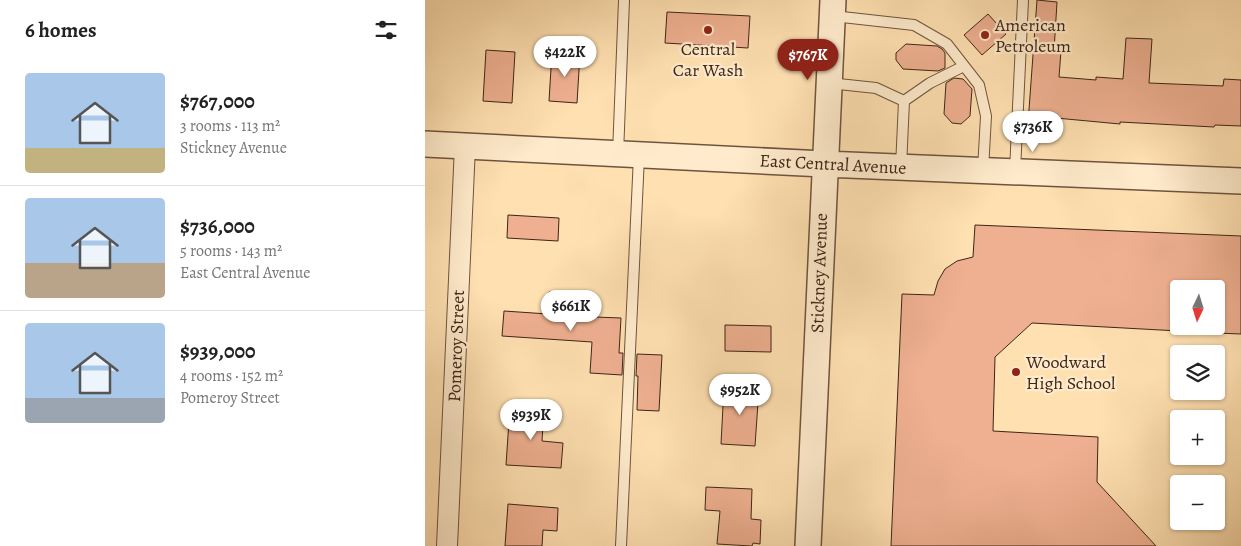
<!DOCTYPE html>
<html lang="en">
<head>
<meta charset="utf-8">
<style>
  :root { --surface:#fff; --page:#f2f2f2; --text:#222; --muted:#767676; --line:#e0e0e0; --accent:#8f2418 }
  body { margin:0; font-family:Alegreya,serif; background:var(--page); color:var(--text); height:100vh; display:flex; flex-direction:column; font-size:19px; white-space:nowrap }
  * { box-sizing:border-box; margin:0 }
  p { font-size:16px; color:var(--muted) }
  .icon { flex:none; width:28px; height:28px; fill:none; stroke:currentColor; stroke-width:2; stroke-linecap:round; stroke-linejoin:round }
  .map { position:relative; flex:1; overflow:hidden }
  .panel { display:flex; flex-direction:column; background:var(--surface); width:425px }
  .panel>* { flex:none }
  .needle { width:32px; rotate:184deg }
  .controls { position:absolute; left:745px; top:280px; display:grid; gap:10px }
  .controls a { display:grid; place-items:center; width:55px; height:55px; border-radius:5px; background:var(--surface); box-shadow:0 1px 4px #0004; font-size:25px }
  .price { position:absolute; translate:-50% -42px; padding:0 11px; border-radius:18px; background:#fff; color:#222; font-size:16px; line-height:32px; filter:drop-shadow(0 1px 2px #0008) }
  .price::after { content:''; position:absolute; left:50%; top:30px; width:15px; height:11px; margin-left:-8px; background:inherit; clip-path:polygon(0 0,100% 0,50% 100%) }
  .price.current { background:var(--accent); color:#fff }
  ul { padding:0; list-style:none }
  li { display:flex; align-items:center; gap:15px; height:125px; padding:0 25px }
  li+li { border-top:1px solid var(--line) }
  li span { display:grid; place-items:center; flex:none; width:140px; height:100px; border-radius:5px; color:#555 }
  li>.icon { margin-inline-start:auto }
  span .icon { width:60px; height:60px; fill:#fffc; stroke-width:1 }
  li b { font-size:21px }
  h2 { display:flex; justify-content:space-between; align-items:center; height:60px; padding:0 25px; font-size:21px }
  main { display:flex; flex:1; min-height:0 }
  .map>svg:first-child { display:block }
</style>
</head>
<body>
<main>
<section class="panel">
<h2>6 homes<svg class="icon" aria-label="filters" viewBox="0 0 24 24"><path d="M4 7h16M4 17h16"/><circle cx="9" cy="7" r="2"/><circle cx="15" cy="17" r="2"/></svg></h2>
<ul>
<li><span style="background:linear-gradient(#a9c7e8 75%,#c2b280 0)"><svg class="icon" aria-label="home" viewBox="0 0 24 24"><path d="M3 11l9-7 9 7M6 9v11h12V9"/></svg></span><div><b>$767,000</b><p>3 rooms · 113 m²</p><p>Stickney Avenue</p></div></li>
<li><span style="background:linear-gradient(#a9c7e8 65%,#b9a48a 0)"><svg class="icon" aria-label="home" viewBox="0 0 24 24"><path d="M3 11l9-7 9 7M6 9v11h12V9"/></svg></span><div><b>$736,000</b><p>5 rooms · 143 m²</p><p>East Central Avenue</p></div></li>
<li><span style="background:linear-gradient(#a9c7e8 75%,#9aa5b1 0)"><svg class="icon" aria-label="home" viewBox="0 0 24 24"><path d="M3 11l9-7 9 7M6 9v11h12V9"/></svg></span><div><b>$939,000</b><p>4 rooms · 152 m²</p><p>Pomeroy Street</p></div></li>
</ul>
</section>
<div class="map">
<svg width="816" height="546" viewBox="0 0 816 546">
  <rect width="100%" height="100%" fill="#ffe0b1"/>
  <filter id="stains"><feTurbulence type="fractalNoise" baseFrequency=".004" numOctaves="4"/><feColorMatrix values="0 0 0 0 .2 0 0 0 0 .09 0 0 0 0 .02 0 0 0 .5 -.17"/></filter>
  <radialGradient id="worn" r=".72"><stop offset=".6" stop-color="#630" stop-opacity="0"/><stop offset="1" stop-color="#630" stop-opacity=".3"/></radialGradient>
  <!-- building -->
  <path fill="#efb091" stroke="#3d2517" d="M 612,0 L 632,2 L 629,51 L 636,51 L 634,77 L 671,80 L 671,77 L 698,79 L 701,38 L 727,39 L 724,83 L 798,86 L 799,79 L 816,80 L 816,126 L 790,125 L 789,127 L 695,122 L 695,124 L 631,118 L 630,139 L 602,137 Z
    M 242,12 L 325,16 L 323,48 L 240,43 Z
    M 563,14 L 581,34 L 557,55 L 539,35 Z
    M 481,44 L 512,46 L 517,49 L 520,53 L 520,68 L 513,71 L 478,69 L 471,60 L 471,53 Z
    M 61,50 L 90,52 L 87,103 L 58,101 Z
    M 127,52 L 155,54 L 152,103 L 124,101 Z
    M 529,78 L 538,79 L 547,89 L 545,116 L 536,124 L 527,123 L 519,114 L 521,83 Z
    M 83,215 L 134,218 L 133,241 L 82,238 Z
    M 550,225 L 816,236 L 816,334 L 791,333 L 791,289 L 754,289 L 754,331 L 607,323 L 570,357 L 568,431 L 673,437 L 672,482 L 731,546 L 466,546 L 477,294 L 509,295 L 513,281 L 520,269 L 532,261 L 548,257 Z
    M 124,292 L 145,293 L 144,316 L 196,318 L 194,353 L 198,353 L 197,375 L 165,373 L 167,342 L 77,336 L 79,311 L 123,314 Z
    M 300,325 L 346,326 L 346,352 L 300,351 Z
    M 212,354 L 237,355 L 234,411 L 212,410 L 213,376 L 211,376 Z
    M 299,387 L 334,388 L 330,446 L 296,444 Z
    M 85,406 L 119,409 L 117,441 L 138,443 L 136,468 L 81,465 Z
    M 281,487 L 327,489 L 326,519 L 336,520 L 335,544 L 328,543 L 327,546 L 292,544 L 295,511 L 280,510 Z
    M 83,504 L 133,508 L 132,531 L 118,530 L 117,546 L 80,546 Z"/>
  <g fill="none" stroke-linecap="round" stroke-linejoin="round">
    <!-- service casing -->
    <g stroke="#6e543e" stroke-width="12">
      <path id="service" d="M 408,16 L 489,25 L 522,44 L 554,85 L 561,116 L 558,170
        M 404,83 L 451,88 L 479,101 L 476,167
        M 479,101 L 505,83 L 539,66
        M 193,154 L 199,0
        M 590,171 L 598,0
        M 196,546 L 214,156"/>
    </g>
    <!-- minor casing -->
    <g stroke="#6e543e" stroke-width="22">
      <path id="minor" d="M 22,546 L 40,146"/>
    </g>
    <!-- tertiary casing -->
    <g stroke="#6e543e" stroke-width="28">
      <path id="tertiary" d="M 0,144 L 399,164 L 816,181
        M 383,546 L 408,0"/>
    </g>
    <!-- service -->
    <use href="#service" stroke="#ffebcc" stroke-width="10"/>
    <!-- minor -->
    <use href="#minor" stroke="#ffebcc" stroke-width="20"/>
    <!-- tertiary -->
    <use href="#tertiary" stroke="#ffebcc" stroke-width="25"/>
  </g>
  <!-- markers -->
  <g fill="#8f2418" stroke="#ffebcc" stroke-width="2">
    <circle cx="283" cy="30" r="5"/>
    <circle cx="560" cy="35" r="5"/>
    <circle cx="591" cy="372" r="5"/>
  </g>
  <g text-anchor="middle" stroke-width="4.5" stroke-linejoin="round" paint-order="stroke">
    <!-- poi labels -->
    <g font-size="18" fill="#3d2517" stroke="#ffebcc" text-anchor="start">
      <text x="570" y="31">American<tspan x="570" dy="21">Petroleum</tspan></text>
      <text x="283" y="55" text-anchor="middle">Central<tspan x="283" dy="21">Car Wash</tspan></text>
      <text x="601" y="368">Woodward<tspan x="601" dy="21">High School</tspan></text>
    </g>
    <!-- street labels -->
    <g font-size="18" fill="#3d2517" stroke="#ffebcc">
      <text transform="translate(408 164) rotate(3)" y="6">East Central Avenue</text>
      <text transform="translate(394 273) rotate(-88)" y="6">Stickney Avenue</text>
      <text transform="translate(31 346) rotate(-88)" y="6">Pomeroy Street</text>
    </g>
  </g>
  <rect width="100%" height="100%" filter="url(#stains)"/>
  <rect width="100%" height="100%" fill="url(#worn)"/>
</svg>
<div class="controls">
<a><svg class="needle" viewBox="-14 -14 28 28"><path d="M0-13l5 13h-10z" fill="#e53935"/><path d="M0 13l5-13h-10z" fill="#767676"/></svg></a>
<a><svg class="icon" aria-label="layers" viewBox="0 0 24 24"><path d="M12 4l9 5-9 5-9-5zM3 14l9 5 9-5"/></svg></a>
<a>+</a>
<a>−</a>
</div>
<b class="price" style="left:140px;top:78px">$422K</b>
<b class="price current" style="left:383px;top:81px">$767K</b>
<b class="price" style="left:608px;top:153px">$736K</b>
<b class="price" style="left:146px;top:332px">$661K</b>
<b class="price" style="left:315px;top:416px">$952K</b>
<b class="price" style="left:106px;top:441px">$939K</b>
</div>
</main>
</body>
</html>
